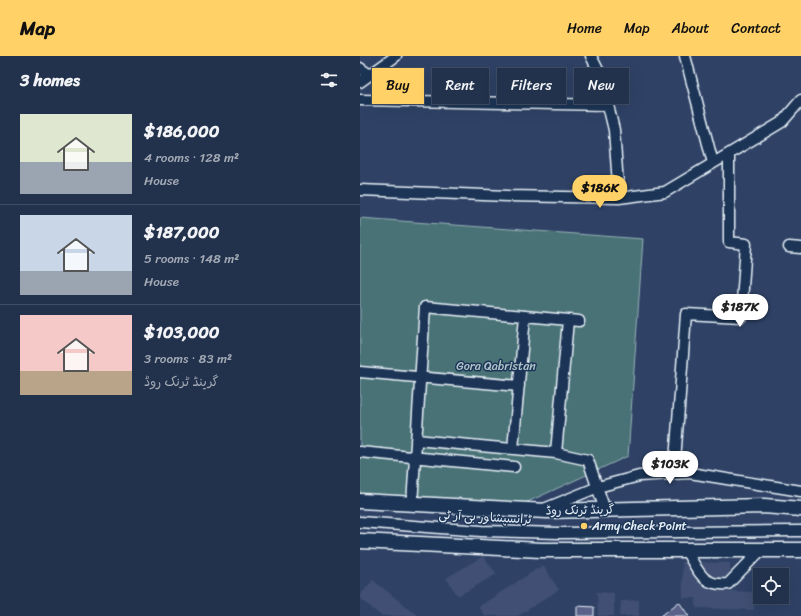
<!DOCTYPE html>
<html lang="en">
<head>
<meta charset="utf-8">
<style>
  :root { --surface:#23324c; --page:#2b3a53; --text:#f1f3f6; --muted:#a3aab5; --line:#404d64; --accent:#ffd166 }
  body { margin:0; font-family:Sriracha,"Playpen Sans Arabic",sans-serif; background:var(--page); color:var(--text); height:100vh; display:flex; flex-direction:column; font-size:15px; white-space:nowrap }
  * { box-sizing:border-box; margin:0 }
  p { font-size:13px; color:var(--muted) }
  .icon { flex:none; width:22px; height:22px; fill:none; stroke:currentColor; stroke-width:2; stroke-linecap:round; stroke-linejoin:round }
  .map { position:relative; flex:1; overflow:hidden }
  .details { display:flex; flex-direction:column; background:var(--surface); width:360px }
  .details>* { flex:none }
  .hud { position:absolute; left:12px; top:12px; width:369px; height:36px; display:flex; gap:8px }
  .controls { position:absolute; left:393px; top:512px; display:grid; gap:8px }
  .controls a { display:grid; place-items:center; width:36px; height:36px; border-radius:0px; background:var(--surface); box-shadow:0 4px 16px #0002,0 0 0 1px var(--line); font-size:20px }
  .price { position:absolute; translate:-50% -34px; padding:0 9px; border-radius:14px; background:#fff; color:#222; font-size:13px; line-height:26px; filter:drop-shadow(0 1px 2px #0008) }
  .price::after { content:''; position:absolute; left:50%; top:24px; width:12px; height:9px; margin-left:-6px; background:inherit; clip-path:polygon(0 0,100% 0,50% 100%) }
  .price.current { background:var(--accent); color:#111 }
  ul { padding:0; list-style:none }
  li { display:flex; align-items:center; gap:12px; height:100px; padding:0 20px }
  li+li { border-top:1px solid var(--line) }
  li span { display:grid; place-items:center; flex:none; width:112px; height:80px; border-radius:0px; color:#555 }
  li>.icon { margin-inline-start:auto }
  span .icon { width:48px; height:48px; fill:#fffc; stroke-width:1 }
  li b { font-size:17px }
  h2 { display:flex; justify-content:space-between; align-items:center; height:48px; padding:0 20px; font-size:17px }
  .chip { padding:0 14px; border-radius:0px; background:var(--surface); box-shadow:0 4px 16px #0002,0 0 0 1px var(--line); font-size:14px; line-height:36px }
  .chip.current { background:var(--accent); color:#111 }
  header { display:flex; align-items:center; gap:24px; box-sizing:border-box; height:56px; padding:0 20px; background:var(--accent); color:#111 }
  header strong { font-size:19px }
  nav { display:flex; gap:22px; margin-inline-start:auto; font-size:14px }
  main { display:flex; flex:1; min-height:0 }
  .map>svg:first-child { display:block }
</style>
</head>
<body>
<header>
<strong>Map</strong>
<nav><a>Home</a><a>Map</a><a>About</a><a>Contact</a></nav>
</header>
<main>
<section class="details">
<h2>3 homes<svg class="icon" aria-label="filters" viewBox="0 0 24 24"><path d="M4 7h16M4 17h16"/><circle cx="9" cy="7" r="2"/><circle cx="15" cy="17" r="2"/></svg></h2>
<ul>
<li><span style="background:linear-gradient(#dfe7d0 60%,#9aa5b1 0)"><svg class="icon" aria-label="home" viewBox="0 0 24 24"><path d="M3 11l9-7 9 7M6 9v11h12V9"/></svg></span><div><b>$186,000</b><p>4 rooms · 128 m²</p><p>House</p></div></li>
<li><span style="background:linear-gradient(#c9d6e8 70%,#9aa5b1 0)"><svg class="icon" aria-label="home" viewBox="0 0 24 24"><path d="M3 11l9-7 9 7M6 9v11h12V9"/></svg></span><div><b>$187,000</b><p>5 rooms · 148 m²</p><p>House</p></div></li>
<li><span style="background:linear-gradient(#f6c9c9 70%,#b9a48a 0)"><svg class="icon" aria-label="home" viewBox="0 0 24 24"><path d="M3 11l9-7 9 7M6 9v11h12V9"/></svg></span><div><b>$103,000</b><p>3 rooms · 83 m²</p><p>گرینڈ ٹرنک روڈ</p></div></li>
</ul>
</section>
<div class="map">
<svg width="441" height="560" viewBox="0 0 441 560">
  <rect width="100%" height="100%" fill="#2f4266"/>
  <filter id="ink" filterUnits="userSpaceOnUse"><feTurbulence type="fractalNoise" baseFrequency=".025" numOctaves="2"/><feDisplacementMap in="SourceGraphic" scale="8" xChannelSelector="R" yChannelSelector="G"/><feConvolveMatrix kernelMatrix="1 2 1 2 8 2 1 2 1" color-interpolation-filters="sRGB"/></filter>
  <g filter="url(#ink)">
    <!-- built -->
    <path fill="#3f4f73" d="M 123,500 L 137,518 L 98,540 L 86,522 Z
      M 322,506 L 370,507 L 370,535 L 394,536 L 394,554 L 336,552 L 336,542 L 323,542 Z
      M 183,509 L 199,534 L 158,560 L 125,560 L 118,551 Z
      M 13,524 L 58,560 L 21,560 L 0,542 L 0,539 Z
      M 237,536 L 254,537 L 254,560 L 238,560 Z
      M 279,544 L 279,560 L 260,560 L 261,545 Z"/>
    <!-- green -->
    <path fill="#497276" stroke="#98b2b7" d="M 0,162 L 283,183 L 268,400 L 163,448 L 106,450 L 0,438 Z"/>
    <!-- building -->
    <path fill="#5a6289" stroke="#e8f1f8" d="M 319,546 L 329,560 L 301,560 Z
      M 217,550 L 234,551 L 234,560 L 217,560 Z"/>
    <g fill="none" stroke-linecap="round" stroke-linejoin="round">
      <!-- minor casing -->
      <g stroke="#e8f1f8" stroke-width="13">
        <path id="minor" d="M 231,0 L 241,20 L 254,74 L 259,142
          M 325,0 L 353,107
          M 0,12 L 10,19
          M 0,26 L 36,0
          M 0,44 L 248,49
          M 0,134 L 148,140 L 259,142 L 305,136 L 422,66 L 441,44
          M 429,191 L 441,192
          M 0,316 L 159,330
          M 56,384 L 196,397 L 228,404 L 245,454
          M 153,393 L 165,260
          M 0,396 L 154,411
          M 196,397 L 208,264
          M 314,418 L 326,258 L 381,261 L 386,188 L 369,186 L 369,98
          M 52,448 L 65,251 L 219,265
          M 184,453 L 238,431 L 279,420 L 330,417 L 441,435
          M 0,466 L 121,475 L 199,477 L 441,475
          M 326,495 C 339,515 341,530 368,528 L 400,495"/>
      </g>
      <!-- highway casing -->
      <g stroke="#e8f1f8" stroke-width="17">
        <path id="highway" d="M 0,445 L 187,455 L 404,450 L 441,453
          M 0,485 L 181,494 L 441,494"/>
      </g>
      <!-- minor -->
      <use href="#minor" stroke="#1d3557" stroke-width="10"/>
      <!-- highway -->
      <use href="#highway" stroke="#1d3557" stroke-width="14"/>
    </g>
  </g>
  <!-- markers -->
  <circle fill="#ffd166" stroke="#1d3557" stroke-width="1.5" cx="224" cy="470" r="4"/>
  <g text-anchor="middle" stroke-width="3" stroke-linejoin="round" paint-order="stroke">
    <!-- park labels -->
    <g font-size="12" fill="#b0c5ca" stroke="#1d3557">
      <text x="136" y="314">Gora Qabristan</text>
    </g>
    <!-- street labels -->
    <g font-size="12" fill="#e8f1f8" stroke="#1d3557">
      <text transform="translate(220 454) rotate(-1)" y="4">گرینڈ ٹرنک روڈ</text>
      <text transform="translate(125 461) rotate(3)" y="4">ٹرانسپشاور بی آر ٹی</text>
    </g>
    <!-- poi labels -->
    <g font-size="12" fill="#e8f1f8" stroke="#1d3557" text-anchor="start">
      <text x="232" y="474">Army Check Point</text>
    </g>
  </g>
</svg>
<div class="controls">
<a><svg class="icon" aria-label="locate" viewBox="0 0 24 24"><circle cx="12" cy="12" r="6"/><path d="M12 2v4M12 18v4M2 12h4M18 12h4"/></svg></a>
</div>
<b class="price current" style="left:240px;top:153px">$186K</b>
<b class="price" style="left:380px;top:272px">$187K</b>
<b class="price" style="left:310px;top:429px">$103K</b>
<div class="hud">
<a class="chip current">Buy</a>
<a class="chip">Rent</a>
<a class="chip">Filters</a>
<a class="chip">New</a>
</div>
</div>
</main>
</body>
</html>
